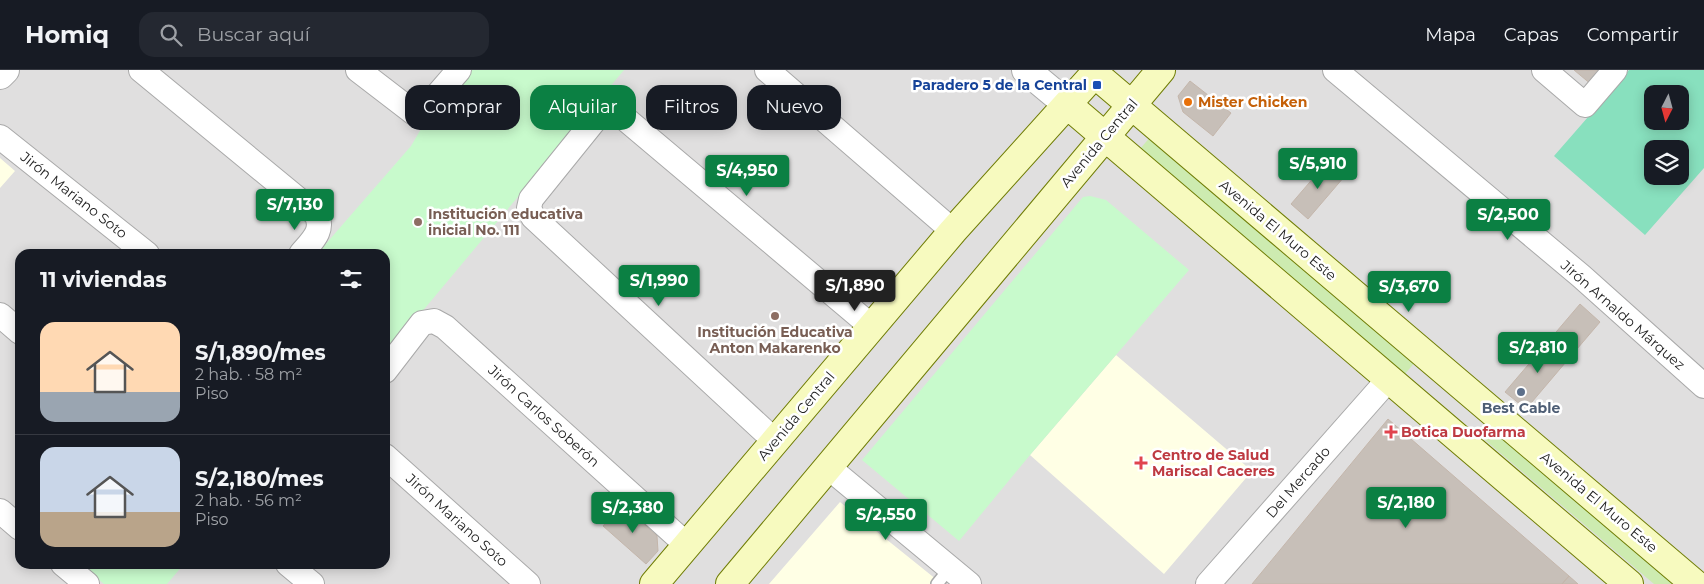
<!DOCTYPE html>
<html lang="es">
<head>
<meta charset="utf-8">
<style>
  :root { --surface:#171b24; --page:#242831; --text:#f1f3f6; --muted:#9ea1a6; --line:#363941; --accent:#0b8043 }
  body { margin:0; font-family:Montserrat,sans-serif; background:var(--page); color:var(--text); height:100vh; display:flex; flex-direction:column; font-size:19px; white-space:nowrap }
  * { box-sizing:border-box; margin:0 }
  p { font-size:16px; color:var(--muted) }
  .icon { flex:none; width:28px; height:28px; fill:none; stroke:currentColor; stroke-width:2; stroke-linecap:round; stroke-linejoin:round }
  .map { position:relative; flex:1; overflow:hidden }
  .details { position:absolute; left:15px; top:179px; width:375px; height:320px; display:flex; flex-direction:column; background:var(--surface); border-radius:15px; box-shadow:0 2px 12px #0003 }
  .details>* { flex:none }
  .banner { position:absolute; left:405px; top:15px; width:475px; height:45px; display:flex; gap:10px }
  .needle { width:32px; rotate:186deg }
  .buttons { position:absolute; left:1644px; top:15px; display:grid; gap:10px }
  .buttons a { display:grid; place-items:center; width:45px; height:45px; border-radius:10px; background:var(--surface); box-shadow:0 2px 12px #0003; font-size:25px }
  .price { position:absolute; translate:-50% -42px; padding:0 11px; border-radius:5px; background:var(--accent); color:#fff; font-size:16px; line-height:32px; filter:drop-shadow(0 1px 2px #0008) }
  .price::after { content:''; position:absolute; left:50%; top:30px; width:15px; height:11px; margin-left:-8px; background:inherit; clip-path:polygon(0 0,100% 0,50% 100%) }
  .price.active { background:#222; color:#fff }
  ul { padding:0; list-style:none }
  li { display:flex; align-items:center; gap:15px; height:125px; padding:0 25px }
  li+li { border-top:1px solid var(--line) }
  li span { display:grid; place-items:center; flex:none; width:140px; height:100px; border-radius:15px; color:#555 }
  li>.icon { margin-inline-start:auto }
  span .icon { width:60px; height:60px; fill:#fffc; stroke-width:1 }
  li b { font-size:21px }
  h2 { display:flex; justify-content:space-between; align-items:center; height:60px; padding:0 25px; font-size:21px }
  .chip { padding:0 18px; border-radius:15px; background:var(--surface); box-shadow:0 2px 12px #0003; font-size:18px; line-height:45px }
  .chip.active { background:var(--accent); color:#fff }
  header { display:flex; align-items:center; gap:30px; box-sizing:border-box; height:70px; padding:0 25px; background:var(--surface); border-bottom:1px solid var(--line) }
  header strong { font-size:24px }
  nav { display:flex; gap:28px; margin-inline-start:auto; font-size:18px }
  .search { width:350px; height:45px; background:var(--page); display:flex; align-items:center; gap:12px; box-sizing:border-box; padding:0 18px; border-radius:15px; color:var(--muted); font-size:19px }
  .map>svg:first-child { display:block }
</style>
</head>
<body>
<header>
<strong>Homiq</strong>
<div class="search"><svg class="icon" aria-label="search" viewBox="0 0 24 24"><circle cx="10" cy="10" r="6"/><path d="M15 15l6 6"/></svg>Buscar aquí</div>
<nav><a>Mapa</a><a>Capas</a><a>Compartir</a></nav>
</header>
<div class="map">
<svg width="1704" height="514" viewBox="0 0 1704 514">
  <rect width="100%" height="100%" fill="#f2efe9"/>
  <!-- residential -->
  <path fill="#e0dfdf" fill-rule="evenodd" d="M 0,0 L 1704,0 L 1704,514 L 0,514 ZM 1652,24 L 1680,24 L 1680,51 L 1652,51 ZM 1652,79 L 1680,79 L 1680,106 L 1652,106 ZM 20,184 L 385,184 L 385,494 L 20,494 Z"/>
  <!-- education -->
  <path fill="#ffffe5" d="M 0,88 L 15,101 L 0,118 Z
    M 1116,285 L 1252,401 L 1164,504 L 1030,385 Z
    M 840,432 L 942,514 L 769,514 Z"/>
  <!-- grass -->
  <path fill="#cdebb0" d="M 1152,65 L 1417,290 L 1404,305 L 1139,80 Z
    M 1489,352 L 1679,514 L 1654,514 L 1478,364 Z"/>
  <!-- park -->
  <path fill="#c8facc" d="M 471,0 L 624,0 L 385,286 L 385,184 L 317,184 L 411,76 L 421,59 Z
    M 1090,126 L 1106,130 L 1189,200 L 1030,385 L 959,471 L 862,390 L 1083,127 Z
    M 80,494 L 184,494 L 167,514 L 104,514 Z"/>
  <!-- pitch -->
  <path fill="#88e0be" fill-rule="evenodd" d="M 1629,0 L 1704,0 L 1704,98 L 1645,165 L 1554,86 ZM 1652,24 L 1680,24 L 1680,51 L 1652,51 ZM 1652,79 L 1680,79 L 1680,106 L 1652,106 Z"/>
  <!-- building -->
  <path fill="#c7bfb8" stroke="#c4b6ab" d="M 1574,0 L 1606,0 L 1592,15 Z
    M 1190,11 L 1231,43 L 1213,66 L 1183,42 L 1178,26 Z
    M 1327,92 L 1344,107 L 1308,149 L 1291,134 Z
    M 1580,234 L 1600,252 L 1571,286 L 1551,268 Z
    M 1551,268 L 1571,286 L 1526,339 L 1505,322 Z
    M 1388,349 L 1569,506 L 1562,514 L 1252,514 Z
    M 622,434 L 657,466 L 658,481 L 646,494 L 603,456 Z
    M 1569,506 L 1578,514 L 1562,514 Z"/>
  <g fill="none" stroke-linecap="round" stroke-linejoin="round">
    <!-- service casing -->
    <g stroke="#a9a9a9" stroke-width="14">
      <path id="service" d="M 937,514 L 950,498"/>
    </g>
    <!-- minor casing -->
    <g stroke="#a9a9a9" stroke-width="26">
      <path id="minor" d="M 141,0 L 316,144 C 325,160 312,171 301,184
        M 358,0 L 414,43 L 426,38 L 459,0
        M 767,0 L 953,161
        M 1335,0 L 1581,206 L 1704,316
        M 1544,0 L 1585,35 L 1615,0
        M 0,67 L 147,184
        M 0,245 L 20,262
        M 385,301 L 422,253 L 434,251 L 445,257 L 687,475
        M 775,371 L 533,147 L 529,138 L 531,129 L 602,41 L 608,39 L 616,41 L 871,256
        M 385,386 L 528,514
        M 828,397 L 969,514
        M 0,441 L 20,458
        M 63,494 L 87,514
        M 288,494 L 312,514
        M 1208,514 L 1388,310"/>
    </g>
    <!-- tertiary casing -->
    <g stroke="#a9a9a9" stroke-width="30">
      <path id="tertiary" d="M 1026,0 L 1068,35
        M 0,5 L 5,0"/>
    </g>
    <!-- secondary casing -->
    <g stroke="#707d05" stroke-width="30">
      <path id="secondary" d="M 1095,4 L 1695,514
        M 1068,35 L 1629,514
        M 654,514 L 953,161 L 1098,0
        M 730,514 L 1161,0"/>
    </g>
    <!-- service -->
    <use href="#service" stroke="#fff" stroke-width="11"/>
    <!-- minor -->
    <use href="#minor" stroke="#fff" stroke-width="24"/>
    <!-- tertiary -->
    <use href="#tertiary" stroke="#fff" stroke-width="28"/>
    <!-- secondary -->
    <use href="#secondary" stroke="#f7fabf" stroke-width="28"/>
  </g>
  <!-- markers -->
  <rect fill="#1a4fb4" stroke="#fff" stroke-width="2" x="1092" y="10" width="10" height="10" rx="2.5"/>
  <circle fill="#e8710a" stroke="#fff" stroke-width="2" cx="1188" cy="32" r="5"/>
  <g fill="#8d6e63" stroke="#fff" stroke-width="2">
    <circle cx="418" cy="152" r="5"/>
    <circle cx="775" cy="246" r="5"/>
  </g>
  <circle fill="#5c6f8a" stroke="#fff" stroke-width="2" cx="1521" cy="322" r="5"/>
  <g fill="#e0444e" stroke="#fff" stroke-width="2">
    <path d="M1388.5 354.5h5v5h5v5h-5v5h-5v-5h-5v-5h5z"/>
    <path d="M1138.5 385.5h5v5h5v5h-5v5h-5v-5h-5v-5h5z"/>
  </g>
  <g text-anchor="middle" stroke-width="5" stroke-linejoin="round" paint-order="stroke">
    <!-- transit labels -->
    <g font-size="14" font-weight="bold" fill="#164399" stroke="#fff" text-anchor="end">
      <text x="1087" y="20">Paradero 5 de la Central</text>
    </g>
    <!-- food labels -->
    <g font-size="14" font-weight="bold" fill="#c56008" stroke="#fff" text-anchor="start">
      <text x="1198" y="37">Mister Chicken</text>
    </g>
    <!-- street labels -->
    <g font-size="14" fill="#222" stroke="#fff">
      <text transform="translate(1099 73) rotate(-50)" y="5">Avenida Central</text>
      <text transform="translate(74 125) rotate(38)" y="5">Jirón Mariano Soto</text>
      <text transform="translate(1278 160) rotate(40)" y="5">Avenida El Muro Este</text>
      <text transform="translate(1623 245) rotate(41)" y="5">Jirón Arnaldo Márquez</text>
      <text transform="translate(544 346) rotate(42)" y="5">Jirón Carlos Soberón</text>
      <text transform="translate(796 346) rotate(-50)" y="5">Avenida Central</text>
      <text transform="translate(1298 412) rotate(-49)" y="5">Del Mercado</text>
      <text transform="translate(1599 432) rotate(40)" y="5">Avenida El Muro Este</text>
      <text transform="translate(457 450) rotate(42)" y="5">Jirón Mariano Soto</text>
    </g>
    <!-- education labels -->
    <g font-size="14" font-weight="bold" fill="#785e54" stroke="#fff" text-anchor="start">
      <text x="428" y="149">Institución educativa<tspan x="428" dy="16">inicial No. 111</tspan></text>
      <text x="775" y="267" text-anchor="middle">Institución Educativa<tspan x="775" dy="16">Anton Makarenko</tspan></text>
    </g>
    <!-- service labels -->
    <g font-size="14" font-weight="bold" fill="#4e5e75" stroke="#fff">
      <text x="1521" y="343">Best Cable</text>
    </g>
    <!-- health labels -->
    <g font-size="14" font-weight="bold" fill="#be3a42" stroke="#fff" text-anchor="start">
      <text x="1401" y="367">Botica Duofarma</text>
      <text x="1152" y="390">Centro de Salud<tspan x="1152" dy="16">Mariscal Caceres</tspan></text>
    </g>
  </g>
</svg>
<div class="buttons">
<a><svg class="needle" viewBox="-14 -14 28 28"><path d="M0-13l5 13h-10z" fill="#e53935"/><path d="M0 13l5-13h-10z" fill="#9ea1a6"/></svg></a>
<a><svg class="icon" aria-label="layers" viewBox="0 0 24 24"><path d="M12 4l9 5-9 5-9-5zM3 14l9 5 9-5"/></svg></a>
</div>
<b class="price" style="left:1318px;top:120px">S/5,910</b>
<b class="price" style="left:747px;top:127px">S/4,950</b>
<b class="price" style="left:295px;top:161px">S/7,130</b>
<b class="price" style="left:1508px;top:171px">S/2,500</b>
<b class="price" style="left:659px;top:237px">S/1,990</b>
<b class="price active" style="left:855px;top:242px">S/1,890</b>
<b class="price" style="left:1409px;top:243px">S/3,670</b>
<b class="price" style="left:1538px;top:304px">S/2,810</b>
<b class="price" style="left:1406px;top:459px">S/2,180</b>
<b class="price" style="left:633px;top:464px">S/2,380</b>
<b class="price" style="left:886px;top:471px">S/2,550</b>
<div class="banner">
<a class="chip">Comprar</a>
<a class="chip active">Alquilar</a>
<a class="chip">Filtros</a>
<a class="chip">Nuevo</a>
</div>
<section class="details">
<h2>11 viviendas<svg class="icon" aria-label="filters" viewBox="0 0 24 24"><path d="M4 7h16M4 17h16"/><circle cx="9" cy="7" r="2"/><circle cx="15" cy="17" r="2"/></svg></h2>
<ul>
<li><span style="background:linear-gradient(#ffd9b3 70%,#9aa5b1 0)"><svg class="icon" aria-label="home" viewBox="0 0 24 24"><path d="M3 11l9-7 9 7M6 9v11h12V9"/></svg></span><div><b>S/1,890/mes</b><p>2 hab. · 58 m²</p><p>Piso</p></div></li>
<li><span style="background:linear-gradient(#c9d6e8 65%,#b9a48a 0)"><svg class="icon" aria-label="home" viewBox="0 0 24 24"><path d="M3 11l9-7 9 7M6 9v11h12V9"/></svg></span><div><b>S/2,180/mes</b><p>2 hab. · 56 m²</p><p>Piso</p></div></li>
</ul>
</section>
</div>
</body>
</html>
